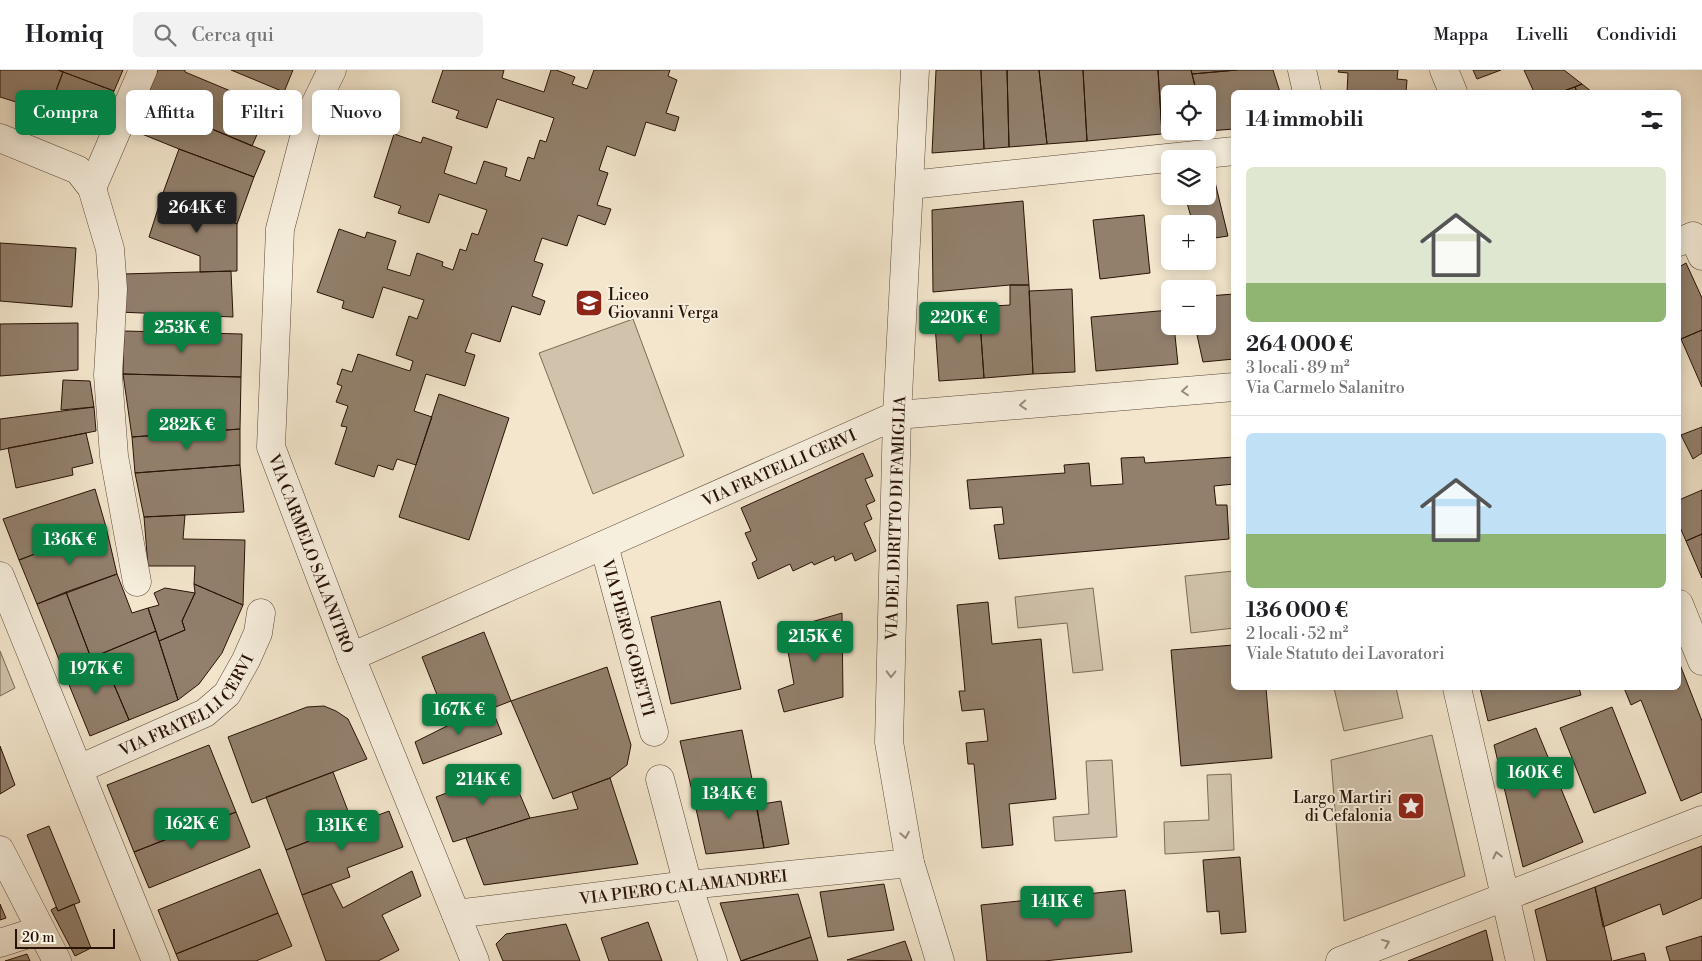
<!DOCTYPE html>
<html lang="it">
<head>
<meta charset="utf-8">
<style>
  :root { --surface:#fff; --page:#f2f2f2; --text:#202124; --muted:#757577; --line:#e0e0e0; --accent:#0b8043 }
  body { margin:0; font-family:"Libre Bodoni",serif; background:var(--page); color:var(--text); height:100vh; display:flex; flex-direction:column; font-size:19px; white-space:nowrap }
  * { box-sizing:border-box; margin:0 }
  p { font-size:16px; color:var(--muted) }
  .icon { flex:none; width:28px; height:28px; fill:none; stroke:currentColor; stroke-width:2; stroke-linecap:round; stroke-linejoin:round }
  .map { position:relative; flex:1; overflow:hidden }
  .drawer { position:absolute; left:1231px; top:20px; width:450px; height:600px; display:flex; flex-direction:column; background:var(--surface); border-radius:8px; box-shadow:0 2px 12px #0003 }
  .drawer>* { flex:none }
  .banner { position:absolute; left:15px; top:20px; width:475px; height:45px; display:flex; gap:10px }
  .fabs { position:absolute; left:1161px; top:15px; display:grid; gap:10px }
  .fabs a { display:grid; place-items:center; width:55px; height:55px; border-radius:8px; background:var(--surface); box-shadow:0 2px 12px #0003; font-size:25px }
  .scale { position:absolute; left:15px; bottom:12px; width:100px; box-sizing:border-box; padding-left:5px; border:2px solid #281206; border-top:0; font-size:14px; line-height:18px; white-space:nowrap; color:#281206; -webkit-text-stroke:4px #f7efde; paint-order:stroke }
  .price { position:absolute; translate:-50% -42px; padding:0 11px; border-radius:5px; background:var(--accent); color:#fff; font-size:16px; line-height:32px; filter:drop-shadow(0 1px 2px #0008) }
  .price::after { content:''; position:absolute; left:50%; top:30px; width:15px; height:11px; margin-left:-8px; background:inherit; clip-path:polygon(0 0,100% 0,50% 100%) }
  .price.active { background:#222; color:#fff }
  ul { padding:0; list-style:none }
  li { display:grid; align-content:center; gap:10px; height:265px; padding:0 15px }
  li+li { border-top:1px solid var(--line) }
  li span { display:grid; place-items:center; height:155px; border-radius:8px; color:#555 }
  li>.icon { margin-inline-start:auto }
  span .icon { width:90px; height:90px; fill:#fffc; stroke-width:1 }
  li b { font-size:21px }
  h2 { display:flex; justify-content:space-between; align-items:center; height:60px; padding:0 15px; font-size:21px }
  .tag { padding:0 18px; border-radius:8px; background:var(--surface); box-shadow:0 2px 12px #0003; font-size:18px; line-height:45px }
  .tag.active { background:var(--accent); color:#fff }
  header { display:flex; align-items:center; gap:30px; box-sizing:border-box; height:70px; padding:0 25px; background:var(--surface); border-bottom:1px solid var(--line) }
  header strong { font-size:24px }
  nav { display:flex; gap:28px; margin-inline-start:auto; font-size:18px }
  .search { width:350px; height:45px; background:var(--page); display:flex; align-items:center; gap:12px; box-sizing:border-box; padding:0 18px; border-radius:8px; color:var(--muted); font-size:19px }
  .map>svg:first-child { display:block }
</style>
</head>
<body>
<header>
<strong>Homiq</strong>
<div class="search"><svg class="icon" aria-label="search" viewBox="0 0 24 24"><circle cx="10" cy="10" r="6"/><path d="M15 15l6 6"/></svg>Cerca qui</div>
<nav><a>Mappa</a><a>Livelli</a><a>Condividi</a></nav>
</header>
<div class="map">
<svg width="1702" height="891" viewBox="0 0 1702 891">
  <rect width="100%" height="100%" fill="#f3e6cd"/>
  <filter id="stains"><feTurbulence type="fractalNoise" baseFrequency=".004" numOctaves="4"/><feColorMatrix values="0 0 0 0 .2 0 0 0 0 .09 0 0 0 0 .02 0 0 0 .5 -.17"/></filter>
  <radialGradient id="worn" r=".72"><stop offset=".6" stop-color="#630" stop-opacity="0"/><stop offset="1" stop-color="#630" stop-opacity=".3"/></radialGradient>
  <!-- green -->
  <path fill="#d0c2ab" stroke="#7c6a58" d="M 633,249 L 684,386 L 593,424 L 539,283 Z
    M 1234,501 L 1234,558 L 1191,563 L 1185,506 Z
    M 1093,518 L 1103,600 L 1073,603 L 1067,553 L 1018,558 L 1015,527 Z
    M 0,581 L 15,618 L 0,626 Z
    M 1334,618 L 1396,618 L 1403,648 L 1344,661 Z
    M 1432,665 L 1465,806 L 1344,851 L 1331,690 Z
    M 1112,690 L 1117,767 L 1055,771 L 1053,747 L 1089,744 L 1086,691 Z
    M 1231,704 L 1234,780 L 1165,784 L 1164,752 L 1209,750 L 1207,705 Z"/>
  <!-- building -->
  <path fill="#92806d" stroke="#281206" d="M 0,0 L 58,0 L 63,2 L 48,42 L 0,27 Z
    M 58,0 L 123,0 L 114,21 Z
    M 158,0 L 185,0 L 185,2 L 269,37 L 252,76 L 145,31 Z
    M 231,0 L 293,0 L 284,22 Z
    M 443,0 L 504,0 L 502,8 L 544,22 L 551,0 L 556,0 L 575,7 L 572,14 L 587,19 L 594,0 L 670,0 L 668,6 L 677,10 L 666,43 L 679,47 L 675,61 L 646,52 L 635,86 L 607,76 L 599,100 L 608,103 L 597,135 L 611,139 L 605,155 L 578,145 L 567,176 L 542,168 L 534,191 L 543,194 L 532,226 L 545,231 L 540,245 L 512,236 L 500,272 L 472,263 L 465,282 L 475,285 L 465,316 L 426,304 L 414,341 L 432,347 L 416,395 L 397,389 L 393,400 L 378,395 L 374,407 L 335,394 L 347,357 L 341,356 L 348,336 L 336,332 L 342,316 L 337,314 L 342,299 L 352,302 L 358,284 L 410,301 L 413,291 L 396,285 L 409,246 L 417,249 L 424,230 L 383,217 L 373,248 L 342,238 L 344,231 L 317,222 L 339,159 L 365,168 L 367,162 L 396,171 L 387,199 L 410,206 L 417,183 L 443,192 L 442,196 L 453,200 L 460,179 L 466,181 L 472,163 L 478,165 L 487,140 L 439,124 L 429,153 L 398,143 L 401,136 L 374,127 L 394,64 L 421,73 L 423,67 L 452,77 L 444,103 L 476,114 L 484,91 L 507,98 L 505,106 L 520,111 L 528,87 L 534,89 L 540,70 L 546,72 L 554,48 L 497,29 L 487,58 L 456,48 L 459,41 L 432,32 Z
    M 936,0 L 981,0 L 984,79 L 932,83 Z
    M 981,0 L 1007,0 L 1009,77 L 984,79 Z
    M 1007,0 L 1039,0 L 1047,74 L 1009,77 Z
    M 1039,0 L 1083,0 L 1087,71 L 1047,74 Z
    M 1083,0 L 1158,0 L 1162,64 L 1087,71 Z
    M 1158,0 L 1191,0 L 1197,24 L 1170,24 L 1170,61 L 1203,61 L 1162,64 Z
    M 1191,0 L 1237,0 L 1192,4 Z
    M 1237,0 L 1273,0 L 1280,22 L 1234,22 L 1234,59 L 1208,61 L 1208,24 L 1197,24 L 1192,4 Z
    M 1339,0 L 1398,0 L 1397,9 L 1407,10 L 1406,22 L 1347,22 L 1348,3 L 1338,2 Z
    M 1473,0 L 1501,0 L 1477,9 Z
    M 1524,0 L 1564,0 L 1582,14 L 1561,22 L 1534,22 Z
    M 63,2 L 114,21 L 99,58 L 48,42 Z
    M 1582,14 L 1592,22 L 1577,22 L 1575,17 Z
    M 1575,17 L 1577,22 L 1561,22 Z
    M 145,31 L 265,81 L 254,107 L 179,79 L 132,60 Z
    M 179,79 L 254,107 L 237,154 L 163,123 Z
    M 1215,112 L 1228,166 L 1208,169 L 1208,154 L 1193,154 L 1185,126 L 1208,126 L 1208,113 Z
    M 163,123 L 237,154 L 237,201 L 200,202 L 200,186 L 149,167 Z
    M 1023,131 L 1029,215 L 1010,215 L 933,222 L 932,140 Z
    M 1144,145 L 1150,203 L 1100,209 L 1093,150 Z
    M 0,173 L 76,178 L 72,237 L 0,231 Z
    M 1686,193 L 1702,228 L 1702,260 L 1681,269 L 1679,265 L 1679,197 Z
    M 231,201 L 233,247 L 119,242 L 123,204 Z
    M 1010,215 L 1029,215 L 1033,304 L 984,308 L 979,237 L 1010,235 Z
    M 1072,219 L 1075,302 L 1033,304 L 1029,221 Z
    M 1234,224 L 1234,289 L 1203,292 L 1195,256 L 1208,256 L 1208,226 Z
    M 979,237 L 984,308 L 939,311 L 934,240 Z
    M 1170,240 L 1170,256 L 1174,256 L 1178,294 L 1096,301 L 1091,247 Z
    M 78,253 L 78,300 L 0,306 L 0,254 Z
    M 1702,260 L 1702,317 L 1681,269 Z
    M 124,261 L 242,264 L 241,307 L 123,304 Z
    M 123,304 L 241,307 L 240,359 L 132,367 Z
    M 63,310 L 90,311 L 94,337 L 61,340 Z
    M 439,324 L 509,348 L 469,470 L 399,447 Z
    M 94,337 L 96,361 L 0,380 L 0,349 Z
    M 1702,357 L 1702,383 L 1693,389 L 1681,365 Z
    M 240,359 L 240,395 L 135,403 L 132,367 Z
    M 86,363 L 93,393 L 72,398 L 73,405 L 16,418 L 8,378 Z
    M 863,383 L 873,406 L 865,409 L 875,431 L 866,435 L 872,449 L 864,453 L 876,481 L 855,491 L 852,483 L 835,491 L 834,486 L 814,495 L 812,492 L 793,501 L 790,494 L 758,509 L 752,493 L 757,490 L 745,463 L 751,461 L 741,438 Z
    M 1144,387 L 1145,393 L 1234,387 L 1234,414 L 1214,416 L 1216,435 L 1227,435 L 1229,469 L 999,489 L 994,455 L 1004,454 L 1002,437 L 970,439 L 967,410 L 1065,403 L 1064,395 L 1089,393 L 1091,416 L 1123,414 L 1121,388 Z
    M 240,395 L 244,442 L 144,447 L 135,403 Z
    M 95,419 L 106,457 L 19,490 L 3,449 Z
    M 1702,420 L 1702,464 L 1686,471 L 1679,455 L 1679,430 Z
    M 185,445 L 183,469 L 245,470 L 243,535 L 194,514 L 195,496 L 148,496 L 144,447 Z
    M 106,457 L 117,504 L 37,534 L 19,490 Z
    M 1702,464 L 1702,508 L 1686,471 Z
    M 117,504 L 132,543 L 148,538 L 156,561 L 91,588 L 66,522 Z
    M 194,514 L 243,535 L 222,583 L 199,614 L 178,630 L 159,571 L 185,560 L 182,551 L 195,523 Z
    M 165,518 L 195,523 L 182,551 L 185,560 L 159,571 L 148,538 L 159,535 L 154,523 Z
    M 66,522 L 91,588 L 63,600 L 37,534 Z
    M 720,531 L 741,619 L 671,634 L 651,547 Z
    M 988,532 L 992,574 L 1041,569 L 1056,729 L 1009,734 L 1013,775 L 982,778 L 974,694 L 968,694 L 966,673 L 988,671 L 984,639 L 962,641 L 959,621 L 965,621 L 957,535 Z
    M 842,543 L 843,627 L 784,642 L 778,620 L 794,614 L 784,560 Z
    M 156,561 L 178,630 L 129,650 L 101,584 Z
    M 484,562 L 511,631 L 449,655 L 422,587 Z
    M 1234,575 L 1234,618 L 1266,618 L 1272,688 L 1181,696 L 1171,580 Z
    M 101,584 L 129,650 L 90,666 L 63,600 Z
    M 1679,592 L 1702,651 L 1702,722 L 1681,731 L 1641,630 L 1631,635 L 1624,618 L 1679,618 Z
    M 607,597 L 631,675 L 627,695 L 610,708 L 553,729 L 511,631 Z
    M 1480,618 L 1579,618 L 1581,625 L 1488,651 Z
    M 324,636 L 336,641 L 348,649 L 367,689 L 252,733 L 228,667 L 307,637 Z
    M 1612,637 L 1646,723 L 1594,743 L 1560,658 Z
    M 492,639 L 502,664 L 423,694 L 415,672 L 449,655 Z
    M 1536,658 L 1583,772 L 1523,797 L 1494,675 Z
    M 742,660 L 753,714 L 693,725 L 680,671 Z
    M 209,675 L 236,742 L 134,782 L 107,715 Z
    M 0,676 L 15,715 L 0,724 Z
    M 509,699 L 530,748 L 453,772 L 436,727 Z
    M 333,702 L 353,754 L 286,780 L 266,727 Z
    M 610,708 L 638,794 L 484,815 L 466,768 L 530,748 L 578,739 L 572,722 Z
    M 753,714 L 764,778 L 706,784 L 693,725 Z
    M 781,731 L 789,774 L 764,778 L 756,735 Z
    M 389,741 L 403,777 L 347,798 L 350,807 L 302,825 L 286,780 Z
    M 236,742 L 250,777 L 149,818 L 134,782 Z
    M 49,756 L 80,832 L 58,841 L 27,765 Z
    M 1702,776 L 1702,828 L 1663,845 L 1660,834 L 1603,857 L 1595,817 Z
    M 1240,787 L 1246,862 L 1221,864 L 1219,841 L 1207,842 L 1203,790 Z
    M 260,799 L 278,843 L 176,884 L 158,840 Z
    M 412,801 L 421,826 L 382,845 L 399,880 L 378,891 L 326,891 L 302,825 L 331,814 L 343,838 Z
    M 884,814 L 894,860 L 828,867 L 820,822 Z
    M 1595,817 L 1612,891 L 1547,891 L 1535,840 Z
    M 1125,820 L 1132,882 L 1044,891 L 987,891 L 981,835 Z
    M 798,824 L 811,867 L 741,891 L 720,833 Z
    M 0,834 L 6,848 L 0,850 Z
    M 74,834 L 91,878 L 75,886 L 51,840 L 56,837 L 58,841 Z
    M 278,843 L 292,876 L 256,891 L 179,891 L 176,884 Z
    M 648,852 L 662,891 L 609,891 L 601,868 Z
    M 566,854 L 580,891 L 503,891 L 496,874 L 506,864 Z
    M 1486,860 L 1493,891 L 1408,891 Z
    M 1702,866 L 1702,891 L 1670,891 L 1666,877 Z
    M 811,867 L 818,891 L 741,891 Z
    M 905,871 L 912,891 L 847,890 Z
    M 1644,883 L 1646,891 L 1613,891 Z
    M 27,884 L 30,891 L 5,891 Z"/>
  <g fill="none" stroke-linecap="round" stroke-linejoin="round">
    <!-- street casing -->
    <g stroke="#5b4738" stroke-width="29">
      <g id="street">
        <path id="s1" d="M 332,0 L 310,45 L 280,159 L 271,377 L 351,587 L 475,891"/>
        <path d="M 915,0 L 897,345 L 889,672 L 910,793 L 940,891"/>
        <path d="M 1302,0 L 1307,22"/>
        <path d="M 1444,0 L 1453,22"/>
        <path d="M 0,68 L 78,100 L 92,118 L 110,179 L 113,219 L 108,305 L 114,386 L 137,512"/>
        <path d="M 910,115 L 1234,81"/>
        <path d="M 92,118 L 143,0"/>
        <path d="M 1679,172 L 1693,166 L 1702,186"/>
        <path id="s2" d="M 604,475 L 654,662"/>
        <path d="M 0,506 L 156,891"/>
        <path d="M 1679,534 L 1702,591"/>
        <path id="s3" d="M 351,587 L 897,345 L 1234,317"/>
        <path d="M 1457,618 L 1520,891"/>
        <path id="s4" d="M 79,699 L 205,643 L 227,624 L 246,590 L 258,563 L 261,543"/>
        <path d="M 660,709 L 688,815 L 713,891"/>
        <path d="M 0,780 L 57,891"/>
        <path id="s5" d="M 456,844 L 688,815 L 910,793"/>
        <path d="M 0,873 L 41,860"/>
        <path d="M 1340,891 L 1702,750"/>
      </g>
    </g>
    <!-- street -->
    <use href="#street" stroke="#f7efde" stroke-width="28"/>
  </g>
  <!-- one-way arrows -->
  <defs><path id="oneway-chevron" d="M-2-3.5L2.5 0L-2 3.5" fill="none" stroke-width="1.6" stroke-linecap="round" stroke-linejoin="round" transform="scale(1.25)"/></defs>
  <g stroke="#9a8c7d">
    <use href="#oneway-chevron" transform="translate(1185 321) rotate(175)"/>
    <use href="#oneway-chevron" transform="translate(1023 335) rotate(175)"/>
    <use href="#oneway-chevron" transform="translate(891 604) rotate(91)"/>
    <use href="#oneway-chevron" transform="translate(905 765) rotate(80)"/>
    <use href="#oneway-chevron" transform="translate(1497 785) rotate(-103)"/>
    <use href="#oneway-chevron" transform="translate(1386 873) rotate(-22)"/>
  </g>
  <!-- icons -->
  <defs>
    <g id="school-square" transform="scale(1.4375)"><rect x="-9" y="-9" width="18" height="18" rx="4" fill="#8f2418" stroke="#f7efde"/><path d="M0-5L7-2L0 1L-7-2ZM-4 1L0 2.5L4 1V4Q0 6-4 4Z" fill="#fff"/></g>
    <g id="sight-square" transform="scale(1.4375)"><rect x="-9" y="-9" width="18" height="18" rx="4" fill="#8f2418" stroke="#f7efde"/><path d="M0-6L1.8-2.2L6-1.7L2.9 1.2L3.7 5.4L0 3.3L-3.7 5.4L-2.9 1.2L-6-1.7L-1.8-2.2Z" fill="#fff"/></g>
  </defs>
  <g fill-rule="evenodd">
    <use href="#school-square" x="589" y="233"/>
    <use href="#sight-square" x="1411" y="736"/>
  </g>
  <g text-anchor="middle" stroke-width="4" stroke-linejoin="round" paint-order="stroke">
    <!-- poi labels -->
    <g font-size="16" fill="#281206" stroke="#f7efde" text-anchor="start">
      <text x="608" y="230">Liceo<tspan x="608" dy="18">Giovanni Verga</tspan></text>
      <text x="1392" y="733" text-anchor="end">Largo Martiri<tspan x="1392" dy="18">di Cefalonia</tspan></text>
    </g>
    <!-- street labels -->
    <g font-size="16" fill="#281206" stroke="#f7efde">
      <text dy="6" stroke="none"><textPath href="#s3" startOffset="468">VIA FRATELLI CERVI</textPath></text>
      <text transform="translate(895 448) rotate(-88)" y="6">VIA DEL DIRITTO DI FAMIGLIA</text>
      <text dy="6" stroke="none"><textPath href="#s1" startOffset="500">VIA CARMELO SALANITRO</textPath></text>
      <text dy="6" stroke="none"><textPath href="#s2" startOffset="96">VIA PIERO GOBETTI</textPath></text>
      <text dy="6" stroke="none"><textPath href="#s4" startOffset="128">VIA FRATELLI CERVI</textPath></text>
      <text dy="6" stroke="none"><textPath href="#s5" startOffset="229">VIA PIERO CALAMANDREI</textPath></text>
    </g>
  </g>
  <rect width="100%" height="100%" filter="url(#stains)"/>
  <rect width="100%" height="100%" fill="url(#worn)"/>
</svg>
<div class="fabs">
<a><svg class="icon" aria-label="locate" viewBox="0 0 24 24"><circle cx="12" cy="12" r="6"/><path d="M12 2v4M12 18v4M2 12h4M18 12h4"/></svg></a>
<a><svg class="icon" aria-label="layers" viewBox="0 0 24 24"><path d="M12 4l9 5-9 5-9-5zM3 14l9 5 9-5"/></svg></a>
<a>+</a>
<a>−</a>
</div>
<div class="scale">20 m</div>
<b class="price active" style="left:197px;top:164px">264K €</b>
<b class="price" style="left:959px;top:274px">220K €</b>
<b class="price" style="left:182px;top:284px">253K €</b>
<b class="price" style="left:187px;top:381px">282K €</b>
<b class="price" style="left:70px;top:496px">136K €</b>
<b class="price" style="left:815px;top:593px">215K €</b>
<b class="price" style="left:96px;top:625px">197K €</b>
<b class="price" style="left:459px;top:666px">167K €</b>
<b class="price" style="left:1535px;top:729px">160K €</b>
<b class="price" style="left:483px;top:736px">214K €</b>
<b class="price" style="left:729px;top:750px">134K €</b>
<b class="price" style="left:192px;top:780px">162K €</b>
<b class="price" style="left:342px;top:782px">131K €</b>
<b class="price" style="left:1057px;top:858px">141K €</b>
<div class="banner">
<a class="tag active">Compra</a>
<a class="tag">Affitta</a>
<a class="tag">Filtri</a>
<a class="tag">Nuovo</a>
</div>
<section class="drawer">
<h2>14 immobili<svg class="icon" aria-label="filters" viewBox="0 0 24 24"><path d="M4 7h16M4 17h16"/><circle cx="9" cy="7" r="2"/><circle cx="15" cy="17" r="2"/></svg></h2>
<ul>
<li><span style="background:linear-gradient(#dfe7d0 75%,#8fb573 0)"><svg class="icon" aria-label="home" viewBox="0 0 24 24"><path d="M3 11l9-7 9 7M6 9v11h12V9"/></svg></span><div><b>264 000 €</b><p>3 locali · 89 m²</p><p>Via Carmelo Salanitro</p></div></li>
<li><span style="background:linear-gradient(#bfe0f5 65%,#8fb573 0)"><svg class="icon" aria-label="home" viewBox="0 0 24 24"><path d="M3 11l9-7 9 7M6 9v11h12V9"/></svg></span><div><b>136 000 €</b><p>2 locali · 52 m²</p><p>Viale Statuto dei Lavoratori</p></div></li>
</ul>
</section>
</div>
</body>
</html>
